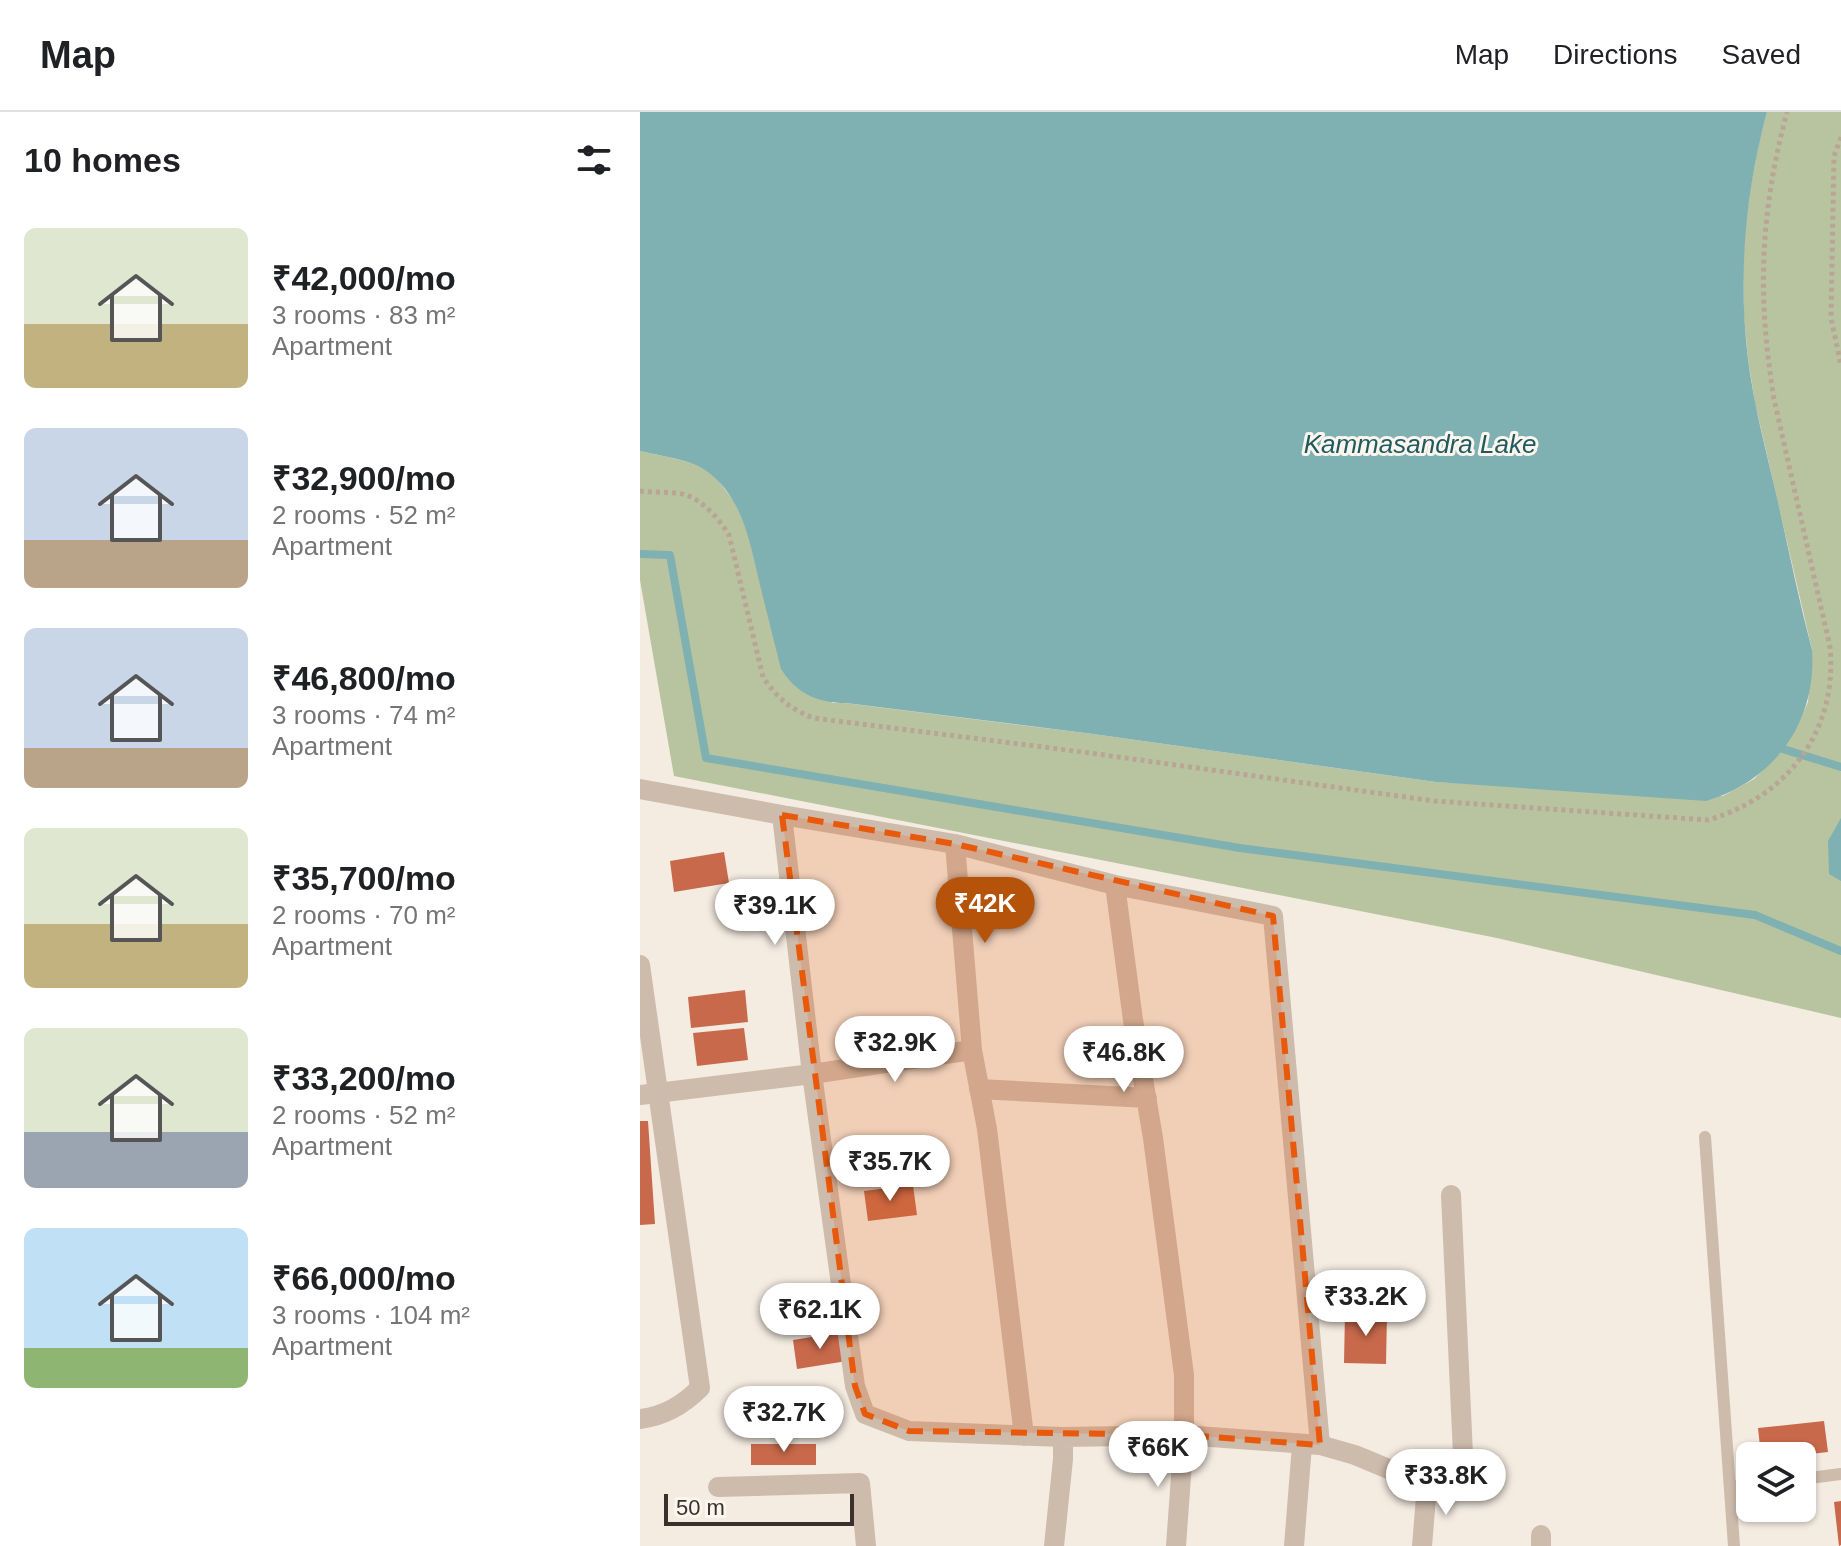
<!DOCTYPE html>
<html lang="en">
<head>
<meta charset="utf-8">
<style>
  :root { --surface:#fff; --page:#f6f6f6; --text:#202124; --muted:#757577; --line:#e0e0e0; --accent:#b45309 }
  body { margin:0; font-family:Helvetica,sans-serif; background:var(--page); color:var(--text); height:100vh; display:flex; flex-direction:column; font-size:30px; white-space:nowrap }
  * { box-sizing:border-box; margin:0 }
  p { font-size:26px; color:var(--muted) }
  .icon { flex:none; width:44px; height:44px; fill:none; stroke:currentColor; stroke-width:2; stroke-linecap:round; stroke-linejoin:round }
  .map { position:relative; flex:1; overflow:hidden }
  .panel { display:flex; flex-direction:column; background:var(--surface); width:640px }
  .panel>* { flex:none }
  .controls { position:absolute; left:1096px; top:1330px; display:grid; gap:16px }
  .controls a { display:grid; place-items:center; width:80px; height:80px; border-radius:12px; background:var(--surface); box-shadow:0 2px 6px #0004; font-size:40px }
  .scale { position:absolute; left:24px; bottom:20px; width:190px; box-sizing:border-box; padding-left:8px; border:4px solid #3b302b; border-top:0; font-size:22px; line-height:28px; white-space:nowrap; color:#3b302b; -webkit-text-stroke:6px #fbf5ee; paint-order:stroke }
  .price { position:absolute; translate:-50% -68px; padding:0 18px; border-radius:28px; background:#fff; color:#222; font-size:26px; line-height:52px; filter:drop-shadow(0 2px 4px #0008) }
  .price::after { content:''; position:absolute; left:50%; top:48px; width:24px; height:18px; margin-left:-12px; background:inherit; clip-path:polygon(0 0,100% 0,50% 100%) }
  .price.active { background:var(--accent); color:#fff }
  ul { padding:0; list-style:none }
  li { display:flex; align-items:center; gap:24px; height:200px; padding:0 24px }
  li span { display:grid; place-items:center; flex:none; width:224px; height:160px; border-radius:12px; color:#555 }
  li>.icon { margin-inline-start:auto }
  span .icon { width:96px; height:96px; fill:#fffc; stroke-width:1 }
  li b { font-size:34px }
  h2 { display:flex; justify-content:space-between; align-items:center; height:96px; padding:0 24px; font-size:34px }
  header { display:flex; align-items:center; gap:48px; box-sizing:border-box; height:112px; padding:0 40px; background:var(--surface); border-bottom:2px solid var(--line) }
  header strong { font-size:38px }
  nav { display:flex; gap:44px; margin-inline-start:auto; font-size:28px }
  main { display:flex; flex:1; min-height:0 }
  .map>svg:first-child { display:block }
</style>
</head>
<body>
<header>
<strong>Map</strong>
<nav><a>Map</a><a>Directions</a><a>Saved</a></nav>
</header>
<main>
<section class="panel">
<h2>10 homes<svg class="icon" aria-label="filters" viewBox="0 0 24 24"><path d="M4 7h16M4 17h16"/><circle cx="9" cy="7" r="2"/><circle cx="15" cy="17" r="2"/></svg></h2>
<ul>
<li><span style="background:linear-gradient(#dfe7d0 60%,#c2b280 0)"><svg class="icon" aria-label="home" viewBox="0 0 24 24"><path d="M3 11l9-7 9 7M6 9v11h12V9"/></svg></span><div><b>₹42,000/mo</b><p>3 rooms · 83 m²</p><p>Apartment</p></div></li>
<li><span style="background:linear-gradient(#c9d6e8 70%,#b9a48a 0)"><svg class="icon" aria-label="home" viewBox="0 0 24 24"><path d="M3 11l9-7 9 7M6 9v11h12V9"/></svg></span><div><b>₹32,900/mo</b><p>2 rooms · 52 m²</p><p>Apartment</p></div></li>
<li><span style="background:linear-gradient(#c9d6e8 75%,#b9a48a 0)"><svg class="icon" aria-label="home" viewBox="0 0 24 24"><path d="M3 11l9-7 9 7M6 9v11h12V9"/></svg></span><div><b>₹46,800/mo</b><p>3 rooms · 74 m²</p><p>Apartment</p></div></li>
<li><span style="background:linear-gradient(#dfe7d0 60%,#c2b280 0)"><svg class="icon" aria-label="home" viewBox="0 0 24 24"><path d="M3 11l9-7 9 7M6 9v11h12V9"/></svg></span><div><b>₹35,700/mo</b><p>2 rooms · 70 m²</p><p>Apartment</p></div></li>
<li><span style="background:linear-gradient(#dfe7d0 65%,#9aa5b1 0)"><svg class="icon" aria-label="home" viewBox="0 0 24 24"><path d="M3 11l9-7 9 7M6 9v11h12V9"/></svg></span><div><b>₹33,200/mo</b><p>2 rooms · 52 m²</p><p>Apartment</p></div></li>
<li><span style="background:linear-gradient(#bfe0f5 75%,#8fb573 0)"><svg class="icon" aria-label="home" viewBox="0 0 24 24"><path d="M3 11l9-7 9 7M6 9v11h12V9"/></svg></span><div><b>₹66,000/mo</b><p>3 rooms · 104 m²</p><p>Apartment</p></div></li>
</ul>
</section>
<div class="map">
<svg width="1201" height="1434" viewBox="0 0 1201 1434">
  <rect width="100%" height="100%" fill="#f4ebe1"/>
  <!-- green -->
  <path fill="#b8c4a0" d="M 1127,0 L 1201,0 L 1201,906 L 857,826 L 34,664 L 0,468 L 0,339 C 18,343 47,348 63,356 C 76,363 85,378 94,389 L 192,591 L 205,591 L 453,622 L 796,670 L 1083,684 L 1114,667 L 1142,639 L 1161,606 L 1168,590 L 1172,538 L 1115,291 L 1108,247 L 1104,204 L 1103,160 L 1105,117 L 1111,73 L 1119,30 Z"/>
  <!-- water -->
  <path fill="#7fb0b2" d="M 0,0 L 1127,0 C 1105,81 1098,164 1108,247 C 1114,295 1127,342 1138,390 C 1149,439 1159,489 1172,538 C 1177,610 1134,669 1066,689 L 796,670 L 453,622 L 206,591 C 177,591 156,581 141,557 C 134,529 127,501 120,473 C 110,431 103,384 65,358 C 52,348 17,343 0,339 Z
    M 1201,706 L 1201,769 L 1189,762 L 1188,729 Z"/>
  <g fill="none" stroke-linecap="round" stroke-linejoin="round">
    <!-- stream -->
    <path stroke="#7fb0b2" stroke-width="8" d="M 0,442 L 30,443 L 66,646 L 600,736 L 1115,803 L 1201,839
      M 1133,634 L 1201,655"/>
  </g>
  <!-- building -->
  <path fill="#c8694b" d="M 84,740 L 89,771 L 34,780 L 30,749 Z
    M 105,878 L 108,910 L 51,916 L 48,885 Z
    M 104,916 L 108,948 L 57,954 L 53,921 Z
    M 0,1009 L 8,1009 L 15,1112 L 0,1113 Z
    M 273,1073 L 277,1103 L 228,1109 L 224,1079 Z
    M 705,1201 L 747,1202 L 746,1252 L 704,1251 Z
    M 202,1220 L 207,1249 L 157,1257 L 153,1228 Z
    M 1184,1309 L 1188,1340 L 1153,1344 L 1121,1344 L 1118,1316 Z
    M 111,1332 L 176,1332 L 176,1353 L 111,1353 Z
    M 1201,1389 L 1201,1433 L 1199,1434 L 1194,1390 Z"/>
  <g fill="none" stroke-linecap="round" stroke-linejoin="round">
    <!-- path -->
    <path stroke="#b9a596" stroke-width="5" stroke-dasharray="4 4" stroke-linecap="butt" d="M 1201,25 L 1194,44 L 1191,206 L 1201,253
      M 0,379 C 14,381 33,379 46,383 C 65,390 79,407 89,423 L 123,565 C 137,586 149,596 173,606 L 450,641 L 794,689 L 1068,708 C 1148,685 1198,618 1190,535 L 1134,287 C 1117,183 1120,102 1147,0"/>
    <!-- lane -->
    <path stroke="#cdbbac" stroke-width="12" d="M 1065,1025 L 1094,1434
      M 1162,1367 L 1201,1362
      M 1090,1375 L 1110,1373"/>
    <!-- street -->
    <path stroke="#cdbbac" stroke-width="20" d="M 0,677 L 142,703 L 315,732 L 475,773 L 493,908 L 513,1026 L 544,1263 L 544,1323 L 536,1434
      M 142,703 L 172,962 L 215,1274 L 225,1302 L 269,1319 L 423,1325 L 544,1323 L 680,1333 L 633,804 L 475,773
      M 315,732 L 332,938 L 347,1017 L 384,1324
      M 0,853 L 60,1276 C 43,1293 25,1304 0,1307
      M 339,977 L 507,986
      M 0,983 L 172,962 L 332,938
      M 680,1333 L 715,1343 L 787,1373 L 816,1374 L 824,1364 L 811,1083
      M 78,1375 L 220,1371 L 226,1434
      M 414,1434 L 423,1347 L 423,1325
      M 654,1434 L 662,1333
      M 782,1434 L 787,1373
      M 901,1434 L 901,1423"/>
  </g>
  <!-- marked area -->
  <path fill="#e8590c" fill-opacity="0.2" stroke="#e8590c" stroke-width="6" stroke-dasharray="16 10" stroke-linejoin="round" d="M 142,703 L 315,732 L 633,804 L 680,1333 L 544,1323 L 269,1319 L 225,1302 L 215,1274 Z"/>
  <g text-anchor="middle" stroke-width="6" stroke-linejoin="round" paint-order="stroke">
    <!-- water labels -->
    <g font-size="26" font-style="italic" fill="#1f5a5e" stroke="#fbf5ee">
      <text x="780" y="341">Kammasandra Lake</text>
    </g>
  </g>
</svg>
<div class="controls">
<a><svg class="icon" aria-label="layers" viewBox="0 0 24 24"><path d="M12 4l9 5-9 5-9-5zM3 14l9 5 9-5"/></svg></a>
</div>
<div class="scale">50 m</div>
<b class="price active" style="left:345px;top:833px">₹42K</b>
<b class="price" style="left:135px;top:835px">₹39.1K</b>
<b class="price" style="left:255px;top:972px">₹32.9K</b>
<b class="price" style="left:484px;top:982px">₹46.8K</b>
<b class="price" style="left:250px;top:1091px">₹35.7K</b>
<b class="price" style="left:726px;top:1226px">₹33.2K</b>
<b class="price" style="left:180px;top:1239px">₹62.1K</b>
<b class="price" style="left:144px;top:1342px">₹32.7K</b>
<b class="price" style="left:518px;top:1377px">₹66K</b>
<b class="price" style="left:806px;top:1405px">₹33.8K</b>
</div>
</main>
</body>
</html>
